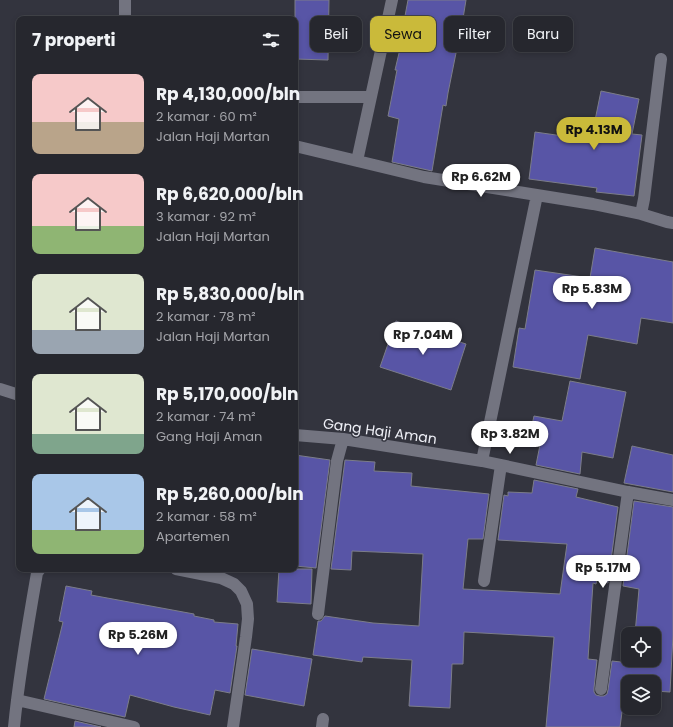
<!DOCTYPE html>
<html lang="id">
<head>
<meta charset="utf-8">
<style>
  :root { --surface:#26272e; --page:#32333a; --text:#f1f3f6; --muted:#a4a5aa; --line:#42444a; --accent:#caba3a }
  body { margin:0; font-family:Poppins,sans-serif; background:var(--page); color:var(--text); height:100vh; display:flex; flex-direction:column; font-size:15px; white-space:nowrap }
  * { box-sizing:border-box; margin:0 }
  p { font-size:13px; color:var(--muted) }
  .icon { flex:none; width:22px; height:22px; fill:none; stroke:currentColor; stroke-width:2; stroke-linecap:round; stroke-linejoin:round }
  .map { position:relative; flex:1; overflow:hidden }
  .drawer { position:absolute; left:16px; top:16px; width:282px; height:556px; display:flex; flex-direction:column; background:var(--surface); border-radius:8px; box-shadow:0 2px 6px #0003,0 0 0 1px var(--line) }
  .drawer>* { flex:none }
  .banner { position:absolute; left:310px; top:16px; width:303px; height:36px; display:flex; gap:8px }
  .controls { position:absolute; left:621px; top:627px; display:grid; gap:8px }
  .controls a { display:grid; place-items:center; width:40px; height:40px; border-radius:8px; background:var(--surface); box-shadow:0 2px 6px #0003,0 0 0 1px var(--line); font-size:20px }
  .price { position:absolute; translate:-50% -34px; padding:0 9px; border-radius:14px; background:#fff; color:#222; font-size:13px; line-height:26px; filter:drop-shadow(0 1px 2px #0008) }
  .price::after { content:''; position:absolute; left:50%; top:24px; width:12px; height:9px; margin-left:-6px; background:inherit; clip-path:polygon(0 0,100% 0,50% 100%) }
  .price.active { background:var(--accent); color:#111 }
  ul { padding:0; list-style:none }
  li { display:flex; align-items:center; gap:12px; height:100px; padding:0 16px }
  li span { display:grid; place-items:center; flex:none; width:112px; height:80px; border-radius:8px; color:#555 }
  li>.icon { margin-inline-start:auto }
  span .icon { width:48px; height:48px; fill:#fffc; stroke-width:1 }
  li b { font-size:17px }
  h2 { display:flex; justify-content:space-between; align-items:center; height:48px; padding:0 16px; font-size:17px }
  .chip { padding:0 14px; border-radius:8px; background:var(--surface); box-shadow:0 2px 6px #0003,0 0 0 1px var(--line); font-size:14px; line-height:36px }
  .chip.active { background:var(--accent); color:#111 }
  .map>svg:first-child { display:block }
</style>
</head>
<body>
<div class="map">
<svg width="673" height="727" viewBox="0 0 673 727">
  <rect width="100%" height="100%" fill="#33343e"/>
  <!-- building -->
  <path fill="#5855a6" stroke="#7c7d89" d="M 295,0 L 329,0 L 328,60 L 295,59 Z
    M 408,0 L 466,0 L 459,43 L 458,43 L 448,93 L 446,106 L 443,105 L 432,171 L 392,162 L 399,119 L 388,116 L 397,70 L 395,70 L 404,32 L 402,32 Z
    M 601,91 L 639,99 L 632,134 L 642,135 L 634,196 L 596,192 L 597,188 L 529,179 L 535,132 L 591,140 Z
    M 595,248 L 673,262 L 673,323 L 641,318 L 637,344 L 588,335 L 580,379 L 513,367 L 519,328 L 525,329 L 535,270 L 590,278 Z
    M 396,321 L 466,344 L 451,390 L 380,367 Z
    M 570,381 L 626,392 L 613,458 L 582,452 L 580,474 L 536,465 L 540,445 L 528,443 L 534,416 L 562,421 Z
    M 632,446 L 673,455 L 673,492 L 624,483 Z
    M 295,455 L 330,460 L 316,568 L 295,566 Z
    M 345,460 L 375,462 L 374,471 L 412,473 L 411,486 L 489,494 L 483,539 L 468,539 L 463,589 L 560,594 L 567,544 L 498,540 L 504,495 L 508,496 L 508,492 L 532,493 L 534,480 L 578,489 L 576,497 L 618,507 L 608,583 L 597,580 L 596,584 L 593,583 L 588,659 L 597,660 L 594,688 L 594,692 L 596,695 L 600,696 L 604,696 L 607,694 L 608,690 L 612,661 L 630,663 L 630,660 L 654,660 L 654,634 L 635,634 L 639,589 L 623,586 L 634,501 L 673,507 L 673,635 L 670,692 L 654,691 L 654,682 L 628,682 L 628,708 L 640,708 L 639,713 L 622,712 L 620,727 L 546,727 L 554,637 L 464,632 L 463,664 L 452,664 L 450,708 L 409,706 L 412,660 L 363,657 L 362,662 L 313,655 L 318,621 L 321,621 L 325,616 L 373,623 L 419,626 L 423,554 L 352,551 L 351,570 L 331,569 Z
    M 279,569 L 312,569 L 311,604 L 277,602 Z
    M 66,586 L 92,591 L 91,595 L 194,614 L 194,616 L 214,620 L 214,622 L 238,624 L 236,646 L 237,646 L 230,693 L 215,690 L 210,715 L 174,707 L 130,695 L 125,717 L 44,699 L 63,622 L 59,621 Z
    M 252,649 L 312,659 L 304,706 L 245,695 Z
    M 75,721 L 101,727 L 74,727 Z"/>
  <g fill="none" stroke-linecap="round" stroke-linejoin="round">
    <!-- street -->
    <path stroke="#737480" stroke-width="12" d="M 125,19 L 125,0
      M 295,97 L 371,97
      M 295,146 L 424,177 L 593,204 L 641,214 L 667,222 L 673,223
      M 357,161 L 392,0
      M 641,214 L 644,199 L 661,59
      M 0,389 L 19,395
      M 295,435 L 343,439 L 482,461 L 628,492 L 673,500
      M 482,461 L 537,195
      M 176,569 L 221,578 L 234,584 L 241,591 L 247,604 L 248,619 L 246,637 L 233,727
      M 484,581 L 501,465
      M 318,614 L 337,461 L 343,439
      M 601,689 L 628,492
      M 17,700 L 134,727
      M 14,727 C 19,675 28,624 37,573 L 40,569
      M 322,727 L 323,719"/>
  </g>
  <g text-anchor="middle" stroke-width="3" stroke-linejoin="round" paint-order="stroke">
    <!-- street labels -->
    <g font-size="14" fill="#eeeff6" stroke="#33343e">
      <text transform="translate(380 431) rotate(8)" y="5">Gang Haji Aman</text>
    </g>
  </g>
</svg>
<div class="controls">
<a><svg class="icon" aria-label="locate" viewBox="0 0 24 24"><circle cx="12" cy="12" r="6"/><path d="M12 2v4M12 18v4M2 12h4M18 12h4"/></svg></a>
<a><svg class="icon" aria-label="layers" viewBox="0 0 24 24"><path d="M12 4l9 5-9 5-9-5zM3 14l9 5 9-5"/></svg></a>
</div>
<b class="price active" style="left:594px;top:151px">Rp 4.13M</b>
<b class="price" style="left:481px;top:198px">Rp 6.62M</b>
<b class="price" style="left:592px;top:310px">Rp 5.83M</b>
<b class="price" style="left:423px;top:356px">Rp 7.04M</b>
<b class="price" style="left:510px;top:455px">Rp 3.82M</b>
<b class="price" style="left:603px;top:589px">Rp 5.17M</b>
<b class="price" style="left:138px;top:656px">Rp 5.26M</b>
<div class="banner">
<a class="chip">Beli</a>
<a class="chip active">Sewa</a>
<a class="chip">Filter</a>
<a class="chip">Baru</a>
</div>
<section class="drawer">
<h2>7 properti<svg class="icon" aria-label="filters" viewBox="0 0 24 24"><path d="M4 7h16M4 17h16"/><circle cx="9" cy="7" r="2"/><circle cx="15" cy="17" r="2"/></svg></h2>
<ul>
<li><span style="background:linear-gradient(#f6c9c9 60%,#b9a48a 0)"><svg class="icon" aria-label="home" viewBox="0 0 24 24"><path d="M3 11l9-7 9 7M6 9v11h12V9"/></svg></span><div><b>Rp 4,130,000/bln</b><p>2 kamar · 60 m²</p><p>Jalan Haji Martan</p></div></li>
<li><span style="background:linear-gradient(#f6c9c9 65%,#8fb573 0)"><svg class="icon" aria-label="home" viewBox="0 0 24 24"><path d="M3 11l9-7 9 7M6 9v11h12V9"/></svg></span><div><b>Rp 6,620,000/bln</b><p>3 kamar · 92 m²</p><p>Jalan Haji Martan</p></div></li>
<li><span style="background:linear-gradient(#dfe7d0 70%,#9aa5b1 0)"><svg class="icon" aria-label="home" viewBox="0 0 24 24"><path d="M3 11l9-7 9 7M6 9v11h12V9"/></svg></span><div><b>Rp 5,830,000/bln</b><p>2 kamar · 78 m²</p><p>Jalan Haji Martan</p></div></li>
<li><span style="background:linear-gradient(#dfe7d0 75%,#7fa58c 0)"><svg class="icon" aria-label="home" viewBox="0 0 24 24"><path d="M3 11l9-7 9 7M6 9v11h12V9"/></svg></span><div><b>Rp 5,170,000/bln</b><p>2 kamar · 74 m²</p><p>Gang Haji Aman</p></div></li>
<li><span style="background:linear-gradient(#a9c7e8 70%,#8fb573 0)"><svg class="icon" aria-label="home" viewBox="0 0 24 24"><path d="M3 11l9-7 9 7M6 9v11h12V9"/></svg></span><div><b>Rp 5,260,000/bln</b><p>2 kamar · 58 m²</p><p>Apartemen</p></div></li>
</ul>
</section>
</div>
</body>
</html>
